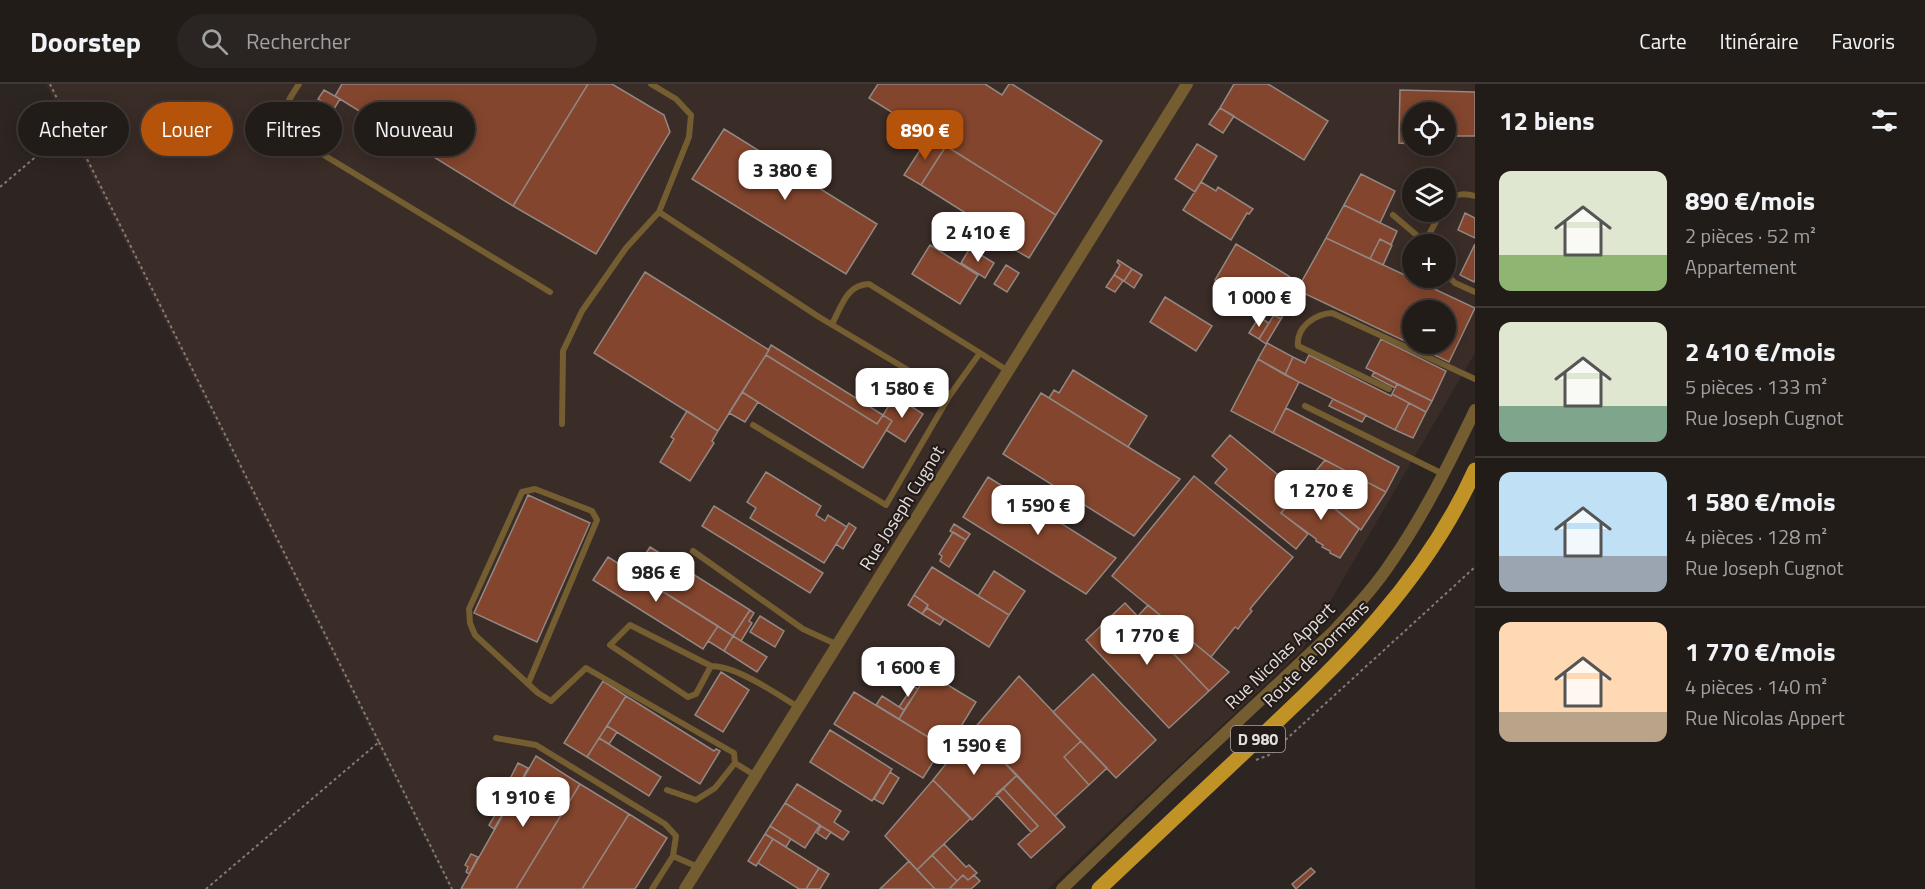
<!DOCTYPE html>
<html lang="fr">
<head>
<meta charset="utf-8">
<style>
  :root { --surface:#221c19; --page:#2a2522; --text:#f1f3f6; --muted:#a2a1a2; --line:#3f3a38; --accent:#b45309 }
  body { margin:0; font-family:"Titillium Web",sans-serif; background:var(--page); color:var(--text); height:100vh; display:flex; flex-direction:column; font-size:22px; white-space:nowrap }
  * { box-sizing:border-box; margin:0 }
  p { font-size:20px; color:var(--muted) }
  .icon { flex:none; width:33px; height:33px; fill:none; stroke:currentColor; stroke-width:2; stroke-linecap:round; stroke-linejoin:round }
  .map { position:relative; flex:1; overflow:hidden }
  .panel { display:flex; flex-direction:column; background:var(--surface); width:450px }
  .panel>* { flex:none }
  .hud { position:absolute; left:18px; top:18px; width:570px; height:54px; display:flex; gap:12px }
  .fabs { position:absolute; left:1402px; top:18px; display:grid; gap:12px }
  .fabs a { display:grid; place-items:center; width:54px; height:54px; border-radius:50%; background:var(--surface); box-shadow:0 3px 15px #0003,0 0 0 2px var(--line); font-size:30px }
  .price { position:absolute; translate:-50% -51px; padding:0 14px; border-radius:12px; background:#fff; color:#222; font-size:20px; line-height:39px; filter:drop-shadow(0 2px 3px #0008) }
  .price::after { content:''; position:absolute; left:50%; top:36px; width:18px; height:14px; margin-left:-9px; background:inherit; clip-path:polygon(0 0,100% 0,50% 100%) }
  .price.selected { background:var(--accent); color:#fff }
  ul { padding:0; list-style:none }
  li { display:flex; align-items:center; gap:18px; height:150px; padding:0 24px }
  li+li { border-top:2px solid var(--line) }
  li span { display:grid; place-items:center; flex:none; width:168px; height:120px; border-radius:12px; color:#555 }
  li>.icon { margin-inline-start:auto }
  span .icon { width:72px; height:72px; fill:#fffc; stroke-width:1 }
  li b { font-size:26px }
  h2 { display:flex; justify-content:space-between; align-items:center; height:72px; padding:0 24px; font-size:26px }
  .chip { padding:0 21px; border-radius:27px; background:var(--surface); box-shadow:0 3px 15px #0003,0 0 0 2px var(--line); font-size:21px; line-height:54px }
  .chip.selected { background:var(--accent); color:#fff }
  header { display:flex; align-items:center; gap:36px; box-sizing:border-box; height:84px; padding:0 30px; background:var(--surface); border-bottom:2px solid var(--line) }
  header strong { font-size:28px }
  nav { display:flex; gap:33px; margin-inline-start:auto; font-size:21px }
  .search { width:420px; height:54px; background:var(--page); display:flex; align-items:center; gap:15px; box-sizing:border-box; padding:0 21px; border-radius:33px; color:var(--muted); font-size:22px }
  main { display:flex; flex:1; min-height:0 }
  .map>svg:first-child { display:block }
</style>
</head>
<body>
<header>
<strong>Doorstep</strong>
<div class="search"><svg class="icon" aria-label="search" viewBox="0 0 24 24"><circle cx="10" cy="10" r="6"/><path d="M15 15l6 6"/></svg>Rechercher</div>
<nav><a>Carte</a><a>Itinéraire</a><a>Favoris</a></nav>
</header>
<main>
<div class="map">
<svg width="1475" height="805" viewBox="0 0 1475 805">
  <rect width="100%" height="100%" fill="#2d2521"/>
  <!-- built -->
  <path fill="#3a2c27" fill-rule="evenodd" d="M 46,0 L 1475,0 L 1475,269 L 1302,566 L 1048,805 L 450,805 ZM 1413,28 L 1446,28 L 1446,62 L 1413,62 ZM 1413,94 L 1446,94 L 1446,128 L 1413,128 ZM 1413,160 L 1446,160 L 1446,194 L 1413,194 ZM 1413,226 L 1446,226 L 1446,260 L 1413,260 Z"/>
  <!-- building -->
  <path fill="#83452d" stroke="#928783" stroke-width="1.5" fill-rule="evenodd" d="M 342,0 L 588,0 L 513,122 L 335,12 Z
    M 588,0 L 612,0 L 664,31 L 670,48 L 596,170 L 513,122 Z
    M 878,0 L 985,0 L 1002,11 L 1009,0 L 1012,0 L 1102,57 L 1056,131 L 869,14 Z
    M 1234,0 L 1268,0 L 1328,37 L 1304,76 L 1220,24 Z
    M 324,6 L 340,15 L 334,25 L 318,15 Z
    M 1400,6 L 1475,8 L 1475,52 L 1446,52 L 1446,28 L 1413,28 L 1413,51 L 1399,50 Z
    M 307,18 L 314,21 L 316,29 L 321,24 L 329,30 L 324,40 L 314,34 L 307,36 L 301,33 L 299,24 Z
    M 1220,24 L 1234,32 L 1223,49 L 1209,40 Z
    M 724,45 L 877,140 L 846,190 L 692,95 Z
    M 1399,50 L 1412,51 L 1412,60 L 1399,59 Z
    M 929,52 L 946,62 L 921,101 L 904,91 Z
    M 1197,60 L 1217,72 L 1195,108 L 1175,95 Z
    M 946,62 L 1056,131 L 1029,174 L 1012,164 L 1015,160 L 921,101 Z
    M 1361,90 L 1395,107 L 1380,139 L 1344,121 Z
    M 1201,98 L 1216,107 L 1218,103 L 1253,125 L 1249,130 L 1247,129 L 1231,156 L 1183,126 Z
    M 1344,121 L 1397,147 L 1391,161 L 1380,155 L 1370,175 L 1326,154 Z
    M 1465,129 L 1475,134 L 1475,154 L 1458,146 Z
    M 1326,154 L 1475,224 L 1449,278 L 1297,206 ZM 1413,226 L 1446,226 L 1446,260 L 1413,260 Z
    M 1380,155 L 1392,161 L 1383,181 L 1370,175 Z
    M 1236,160 L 1300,199 L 1281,235 L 1215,196 Z
    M 1475,160 L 1475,195 L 1474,198 L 1460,191 Z
    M 930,161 L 978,191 L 960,220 L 912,190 Z
    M 970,164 L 994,179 L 985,194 L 961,179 Z
    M 1118,176 L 1132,185 L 1124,197 L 1114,191 L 1120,181 L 1117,178 Z
    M 1006,181 L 1019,189 L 1007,208 L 994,200 Z
    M 1132,185 L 1142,191 L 1134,204 L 1124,197 Z
    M 645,188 L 769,266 L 718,347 L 594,269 Z
    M 1114,191 L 1123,197 L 1115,208 L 1106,203 Z
    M 1165,213 L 1212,242 L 1196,267 L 1150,238 Z
    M 1274,231 L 1281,235 L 1266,260 L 1259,255 Z
    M 1259,233 L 1269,239 L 1259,255 L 1249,249 Z
    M 1381,255 L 1446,287 L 1432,317 L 1366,284 Z
    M 1267,259 L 1293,273 L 1285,291 L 1258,275 Z
    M 771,261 L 883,331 L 877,340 L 766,271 Z
    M 766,271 L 877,340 L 883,331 L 892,337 L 863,384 L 742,308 Z
    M 1309,271 L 1391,312 L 1392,310 L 1409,319 L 1395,346 L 1285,291 L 1293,273 L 1305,279 Z
    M 1258,275 L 1299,298 L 1273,349 L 1231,327 Z
    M 1073,286 L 1147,332 L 1128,363 L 1049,314 L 1054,306 L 1059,309 Z
    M 1374,288 L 1397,300 L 1395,304 L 1372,292 Z
    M 1397,300 L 1432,317 L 1426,328 L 1392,310 Z
    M 742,308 L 758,318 L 745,338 L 729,329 Z
    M 1041,309 L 1180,395 L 1134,452 L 1003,370 Z
    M 895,312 L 923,330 L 905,358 L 886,346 L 892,337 L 883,331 Z
    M 1333,315 L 1366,331 L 1362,338 L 1329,322 Z
    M 1409,319 L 1426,328 L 1413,354 L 1395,346 Z
    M 1286,324 L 1399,383 L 1386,408 L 1273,349 Z
    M 687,327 L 718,347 L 712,357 L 714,359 L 690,397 L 660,378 L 674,355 L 671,353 Z
    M 1230,351 L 1290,401 L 1296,393 L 1305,400 L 1281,429 L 1308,450 L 1296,465 L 1215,399 L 1227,385 L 1212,372 Z
    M 1325,376 L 1386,408 L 1361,446 L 1305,400 Z
    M 766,388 L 821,422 L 816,431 L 825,437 L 828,431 L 847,443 L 824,479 L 750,434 L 756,424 L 747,418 Z
    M 1194,392 L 1293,473 L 1250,525 L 1252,527 L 1243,538 L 1238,545 L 1235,543 L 1211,573 L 1112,492 Z
    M 988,393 L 1116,474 L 1086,510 L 963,433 Z
    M 1305,400 L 1359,445 L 1340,474 L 1330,469 L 1330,467 L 1322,463 L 1323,461 L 1316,457 L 1316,455 L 1281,429 Z
    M 528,411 L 590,439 L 537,558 L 474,529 Z
    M 714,422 L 823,489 L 810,509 L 702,442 Z
    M 849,439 L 856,444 L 843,465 L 836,460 Z
    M 954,440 L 970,450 L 966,456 L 950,447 Z
    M 953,448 L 966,456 L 949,483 L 940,477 L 942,472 L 939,470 Z
    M 650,463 L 750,526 L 733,552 L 633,489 Z
    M 608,473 L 718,542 L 703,565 L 593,496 Z
    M 932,483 L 1009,531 L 989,563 L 927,524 L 928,521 L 914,511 Z
    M 994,487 L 1025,507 L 1009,531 L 978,512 Z
    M 914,511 L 928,521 L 922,530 L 908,521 Z
    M 1125,519 L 1209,607 L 1169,644 L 1086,556 Z
    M 1148,521 L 1211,573 L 1229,588 L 1209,607 L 1138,532 Z
    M 927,524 L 944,535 L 940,541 L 922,530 Z
    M 750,526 L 754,529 L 749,537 L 752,539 L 741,557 L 733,552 Z
    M 760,532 L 784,547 L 775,563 L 750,548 Z
    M 718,542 L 733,552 L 724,567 L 708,557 Z
    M 733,552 L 767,573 L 757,588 L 724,567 Z
    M 721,588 L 749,606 L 723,648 L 695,631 Z
    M 928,589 L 976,618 L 947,665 L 899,635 Z
    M 1093,590 L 1156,656 L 1116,694 L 1053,628 Z
    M 1019,592 L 1081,657 L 1064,673 L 1089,701 L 1055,732 L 973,646 Z
    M 603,597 L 626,612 L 587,673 L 564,659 Z
    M 913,602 L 918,605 L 904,626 L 899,623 Z
    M 854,608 L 943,662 L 923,694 L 834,640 Z
    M 626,612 L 714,667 L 716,665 L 720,667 L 700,700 L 607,642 Z
    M 882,612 L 904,626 L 899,635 L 876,621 Z
    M 607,642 L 617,648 L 609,660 L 599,654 Z
    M 830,646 L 892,685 L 872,717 L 810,678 Z
    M 973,646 L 1017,691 L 972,736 L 933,696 Z
    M 599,654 L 661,693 L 649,712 L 587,673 Z
    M 1081,657 L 1107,684 L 1089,701 L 1064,673 Z
    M 536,672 L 580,700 L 516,805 L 461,805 Z
    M 518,679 L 528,684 L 518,702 L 509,697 Z
    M 890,688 L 899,694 L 883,720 L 874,715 Z
    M 1017,691 L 1065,743 L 1031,774 L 1018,760 L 1038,742 L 1003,704 Z
    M 933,696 L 971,734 L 917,786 L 885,752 Z
    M 580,700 L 629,730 L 582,805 L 516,805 Z
    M 797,700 L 841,727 L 834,738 L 849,748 L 843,756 L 785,719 Z
    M 1003,704 L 1038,742 L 1031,748 L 996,710 Z
    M 504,716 L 509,718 L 494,745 L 489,741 Z
    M 785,719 L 820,741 L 805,764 L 770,742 Z
    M 629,730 L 667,754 L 635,805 L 582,805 Z
    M 770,742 L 791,755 L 786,763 L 765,750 Z
    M 821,742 L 831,748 L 826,755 L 817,749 Z
    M 765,750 L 773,755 L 756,782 L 748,777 Z
    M 773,755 L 819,784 L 806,805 L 799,805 L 758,779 Z
    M 944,760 L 966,783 L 969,781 L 977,789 L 968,796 L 963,791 L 957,797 L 932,771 Z
    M 471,770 L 478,773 L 469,790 L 466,788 L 468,783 L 465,781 Z
    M 932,771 L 957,797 L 949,805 L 935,805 L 917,786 Z
    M 909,777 L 935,805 L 880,805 Z
    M 819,784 L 829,790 L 820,805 L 806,805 Z
    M 1311,784 L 1315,788 L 1296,805 L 1292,800 Z
    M 963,791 L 968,796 L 974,791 L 980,797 L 971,805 L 949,805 Z"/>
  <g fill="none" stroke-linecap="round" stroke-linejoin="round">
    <!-- path -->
    <path stroke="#827b78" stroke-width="2" stroke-dasharray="3 3" stroke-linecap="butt" d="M 71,43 L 379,658 L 206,805
      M 0,103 L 71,43 L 50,0
      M 379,658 L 452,805
      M 1256,676 L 1269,671 L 1475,483"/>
    <!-- lane -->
    <path stroke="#745d31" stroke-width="6" d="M 299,0 C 282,25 279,33 299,56 L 550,208
      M 651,0 L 676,15 L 691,31 L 689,53 L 659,128 L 819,233 L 950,311 L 980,269 L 1008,287
      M 1446,118 L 1448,114 C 1458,110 1465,109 1475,112
      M 1393,131 L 1427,160
      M 1425,158 L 1441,128
      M 1446,190 L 1455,199 L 1475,208
      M 832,240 C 842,222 846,201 869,200 L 980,269
      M 1389,305 L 1298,262 C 1296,243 1315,230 1332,229 L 1475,295
      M 1305,322 L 1443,390
      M 562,340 L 563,267 L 582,227 L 626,164 L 659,128
      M 753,341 L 886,421 L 950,311
      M 693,467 L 803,545 L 838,561
      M 630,541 L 711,582 L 696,610 L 688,613 L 610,561 Z
      M 711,582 C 737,582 775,609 798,623
      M 528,600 L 597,436 L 592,427 L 535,405 L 522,408 L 469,525 L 470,539 L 475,551 L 538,609 L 551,617 L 586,584 L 734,669 L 735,679 L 756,692
      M 496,654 L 536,661 L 665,740 L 676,752 L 673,772
      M 667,706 L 696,716 L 715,704 L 735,679
      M 652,805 L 673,772 L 698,783"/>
    <!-- street -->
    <path stroke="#745d31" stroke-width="12" d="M 685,805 L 1187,0
      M 1062,805 L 1171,700 L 1333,548 C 1354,525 1375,503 1392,477 C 1425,429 1450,378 1475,326"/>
    <!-- primary -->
    <path stroke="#c19226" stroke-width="15" d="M 1099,805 C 1150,757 1201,709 1252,661 C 1341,578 1424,499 1475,386"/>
  </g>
  <g text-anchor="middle" stroke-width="4.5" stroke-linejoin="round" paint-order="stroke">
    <!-- shield labels -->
    <rect fill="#231b18" stroke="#aaa4a1" stroke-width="1.5" x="1231" y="642" width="54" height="26" rx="4.5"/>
    <g font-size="16" font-weight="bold" fill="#e4dedc">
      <text x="1258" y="661">D 980</text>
    </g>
    <!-- street labels -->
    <g font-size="18" fill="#e4dedc" stroke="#231b18">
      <text transform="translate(902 424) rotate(-58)" y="6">Rue Joseph Cugnot</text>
      <text transform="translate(1316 570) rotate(-45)" y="6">Route de Dormans</text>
      <text transform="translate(1280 572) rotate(-44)" y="6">Rue Nicolas Appert</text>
    </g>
  </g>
</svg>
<div class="fabs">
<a><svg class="icon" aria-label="locate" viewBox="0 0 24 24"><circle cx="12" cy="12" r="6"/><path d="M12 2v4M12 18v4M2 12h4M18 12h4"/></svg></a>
<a><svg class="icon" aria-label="layers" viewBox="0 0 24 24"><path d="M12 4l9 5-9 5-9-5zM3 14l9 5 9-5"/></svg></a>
<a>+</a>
<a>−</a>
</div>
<b class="price selected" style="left:925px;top:77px">890 €</b>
<b class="price" style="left:785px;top:117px">3 380 €</b>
<b class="price" style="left:978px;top:179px">2 410 €</b>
<b class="price" style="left:1259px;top:244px">1 000 €</b>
<b class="price" style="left:902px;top:335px">1 580 €</b>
<b class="price" style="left:1321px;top:437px">1 270 €</b>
<b class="price" style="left:1038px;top:452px">1 590 €</b>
<b class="price" style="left:656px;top:519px">986 €</b>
<b class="price" style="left:1147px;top:582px">1 770 €</b>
<b class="price" style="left:908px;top:614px">1 600 €</b>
<b class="price" style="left:974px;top:692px">1 590 €</b>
<b class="price" style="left:523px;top:744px">1 910 €</b>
<div class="hud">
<a class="chip">Acheter</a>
<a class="chip selected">Louer</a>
<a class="chip">Filtres</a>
<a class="chip">Nouveau</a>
</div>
</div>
<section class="panel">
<h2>12 biens<svg class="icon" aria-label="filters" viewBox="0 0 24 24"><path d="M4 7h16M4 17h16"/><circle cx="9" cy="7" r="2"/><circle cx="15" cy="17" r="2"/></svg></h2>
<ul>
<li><span style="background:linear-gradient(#dfe7d0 70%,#8fb573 0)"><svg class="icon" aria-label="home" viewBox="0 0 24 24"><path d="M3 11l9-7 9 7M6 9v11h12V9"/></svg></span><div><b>890 €/mois</b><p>2 pièces · 52 m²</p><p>Appartement</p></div></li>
<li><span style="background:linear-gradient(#dfe7d0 70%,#7fa58c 0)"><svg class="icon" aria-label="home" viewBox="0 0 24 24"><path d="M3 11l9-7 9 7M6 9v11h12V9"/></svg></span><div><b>2 410 €/mois</b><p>5 pièces · 133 m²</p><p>Rue Joseph Cugnot</p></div></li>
<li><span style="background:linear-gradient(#bfe0f5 70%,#9aa5b1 0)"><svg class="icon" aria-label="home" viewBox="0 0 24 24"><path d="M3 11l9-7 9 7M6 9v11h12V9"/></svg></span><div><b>1 580 €/mois</b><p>4 pièces · 128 m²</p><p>Rue Joseph Cugnot</p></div></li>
<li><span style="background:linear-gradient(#ffd9b3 75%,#b9a48a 0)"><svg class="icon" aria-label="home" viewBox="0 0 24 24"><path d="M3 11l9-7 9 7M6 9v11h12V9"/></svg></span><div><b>1 770 €/mois</b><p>4 pièces · 140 m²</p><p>Rue Nicolas Appert</p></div></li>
</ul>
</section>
</main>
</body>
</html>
